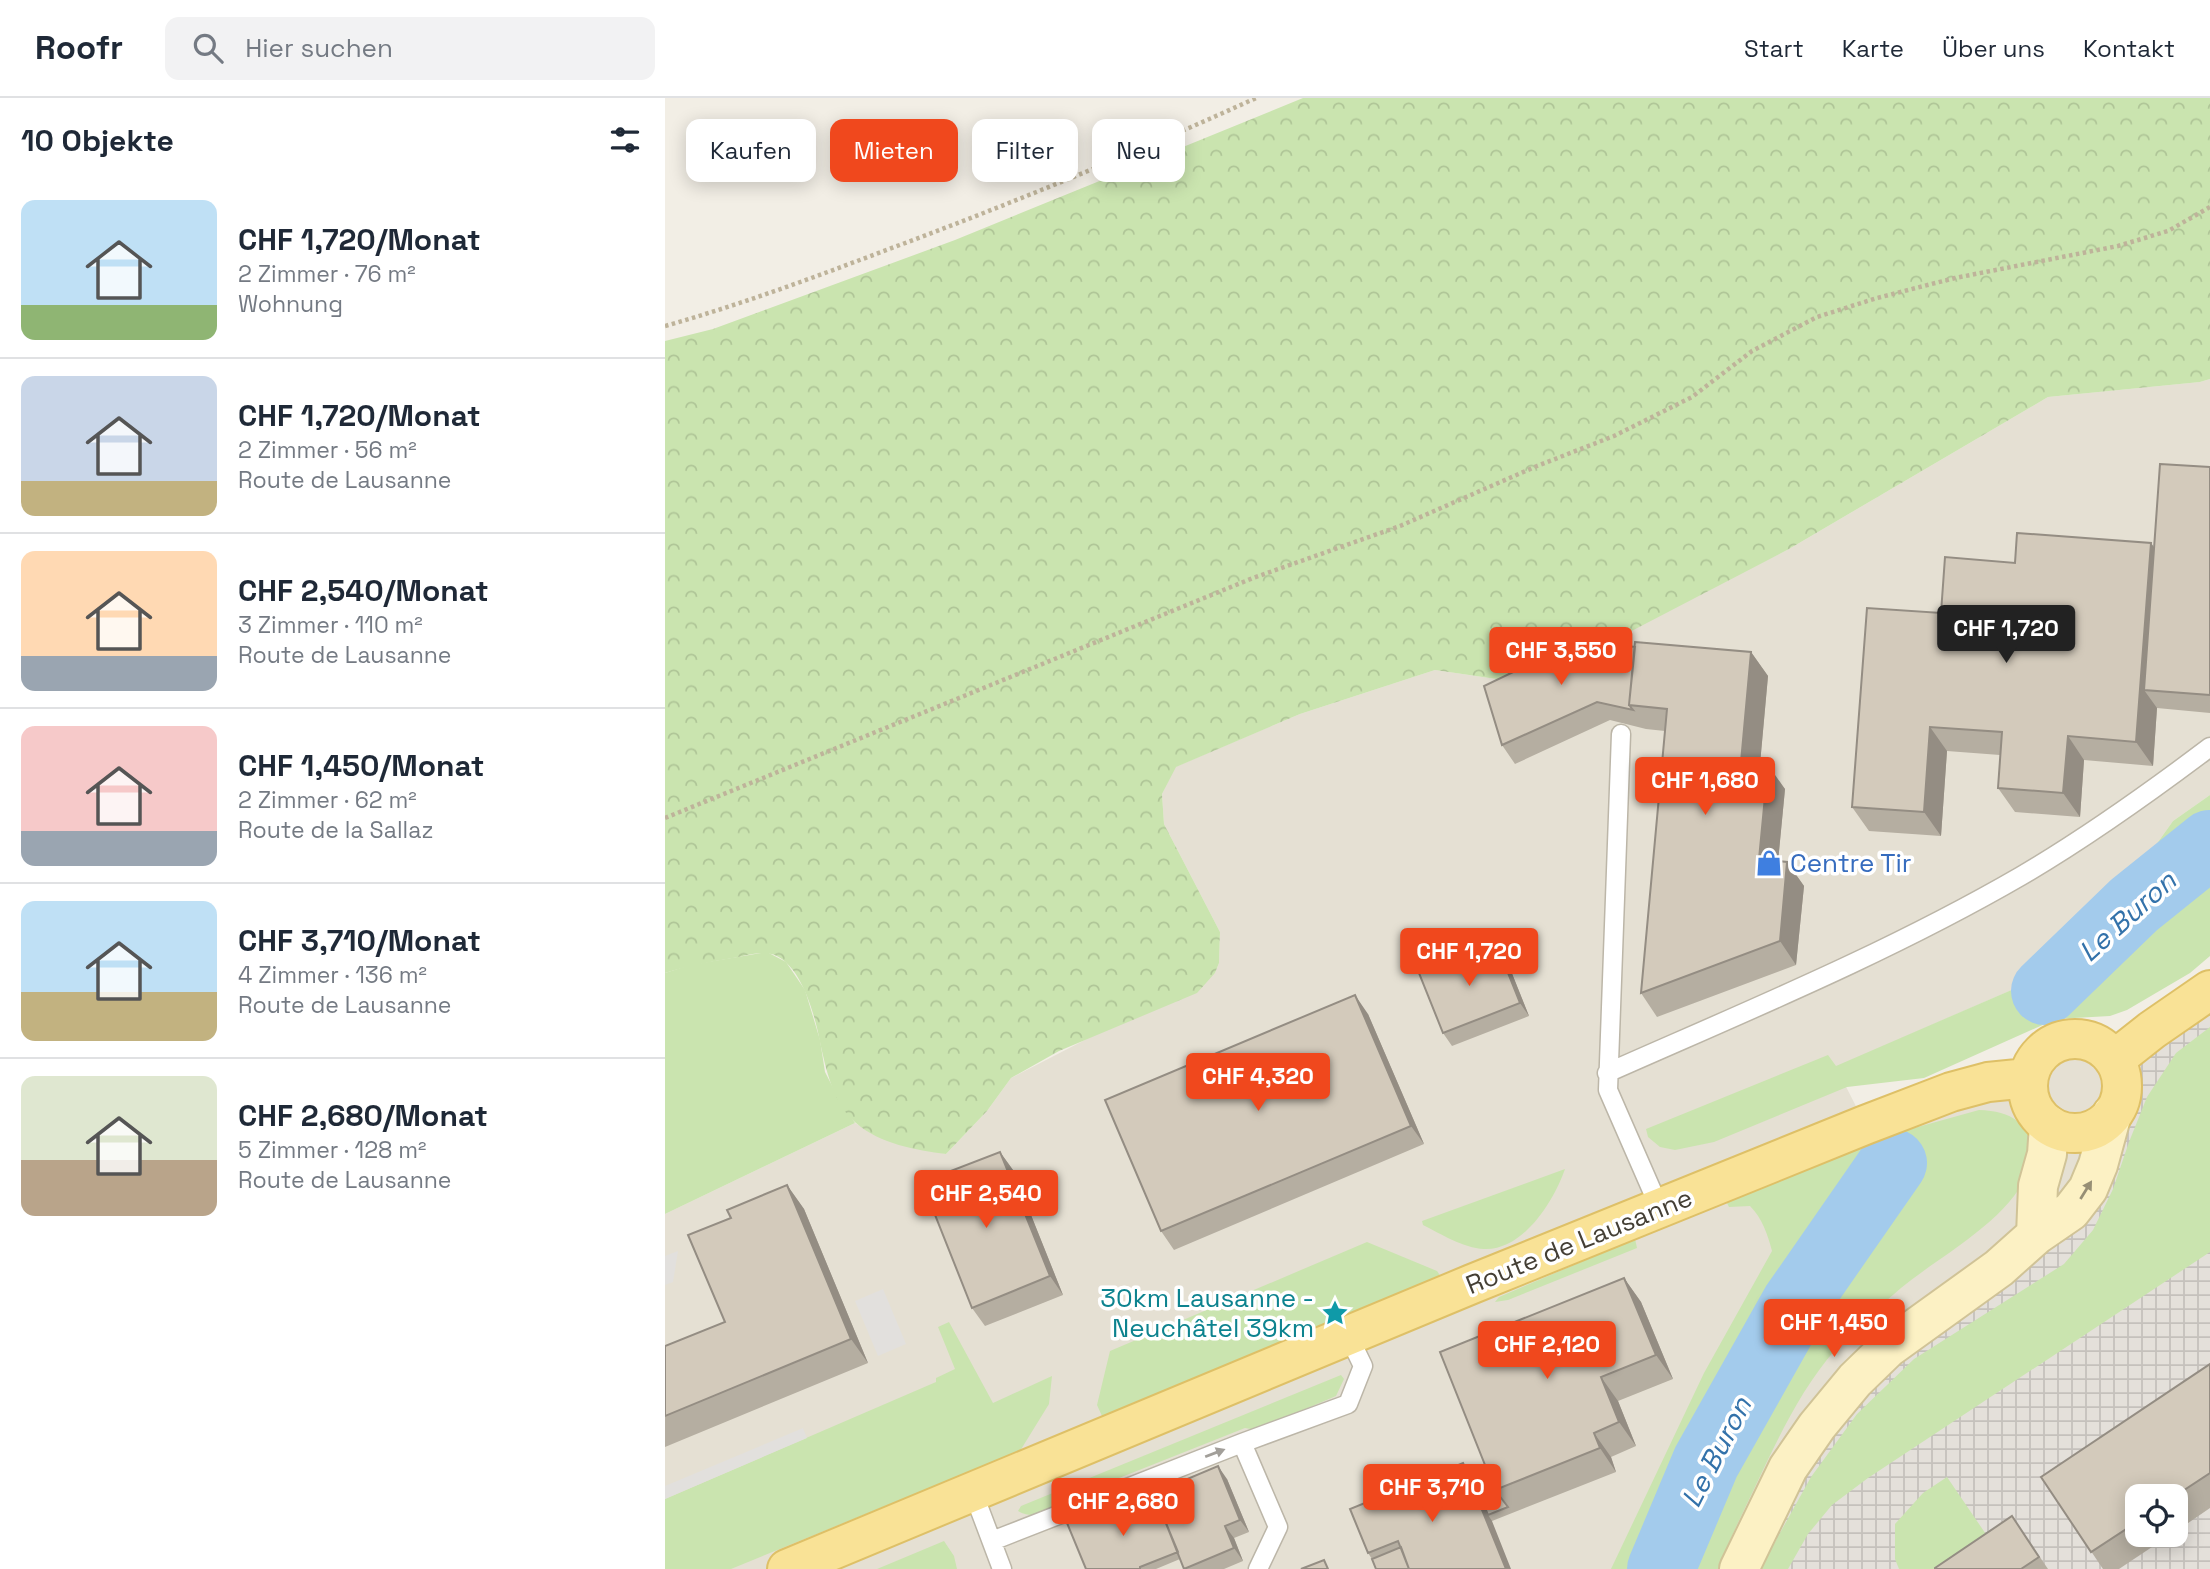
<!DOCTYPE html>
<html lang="de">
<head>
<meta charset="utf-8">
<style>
  :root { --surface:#fff; --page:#f2f2f3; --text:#1f2937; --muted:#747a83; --line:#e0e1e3; --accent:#f0481d }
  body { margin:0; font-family:"Space Grotesk",sans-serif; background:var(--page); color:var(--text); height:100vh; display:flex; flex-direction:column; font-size:26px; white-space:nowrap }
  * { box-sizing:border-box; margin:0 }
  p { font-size:23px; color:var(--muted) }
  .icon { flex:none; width:38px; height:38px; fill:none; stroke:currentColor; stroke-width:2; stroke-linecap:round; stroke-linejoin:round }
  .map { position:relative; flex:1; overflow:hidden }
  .side { display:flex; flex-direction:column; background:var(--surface); width:665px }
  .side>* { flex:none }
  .hud { position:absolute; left:21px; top:21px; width:665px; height:63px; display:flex; gap:14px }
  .tools { position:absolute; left:1460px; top:1386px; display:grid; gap:14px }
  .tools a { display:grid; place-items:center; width:63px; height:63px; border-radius:14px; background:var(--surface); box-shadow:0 4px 18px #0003; font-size:35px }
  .price { position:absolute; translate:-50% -60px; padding:0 16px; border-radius:7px; background:var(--accent); color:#fff; font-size:23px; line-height:46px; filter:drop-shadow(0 2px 4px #0008) }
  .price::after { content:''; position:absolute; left:50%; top:42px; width:21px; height:16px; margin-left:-10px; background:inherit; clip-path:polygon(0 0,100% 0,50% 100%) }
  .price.on { background:#222; color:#fff }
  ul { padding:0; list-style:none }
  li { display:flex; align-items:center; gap:21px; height:175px; padding:0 21px }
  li+li { border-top:2px solid var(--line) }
  li span { display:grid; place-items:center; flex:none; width:196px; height:140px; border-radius:14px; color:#555 }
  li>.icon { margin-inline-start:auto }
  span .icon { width:84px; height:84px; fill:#fffc; stroke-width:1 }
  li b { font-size:30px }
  h2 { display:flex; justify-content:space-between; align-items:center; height:84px; padding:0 21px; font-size:30px }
  .pill { padding:0 24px; border-radius:14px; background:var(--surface); box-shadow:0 4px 18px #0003; font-size:24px; line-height:63px }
  .pill.on { background:var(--accent); color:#fff }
  header { display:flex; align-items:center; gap:42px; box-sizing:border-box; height:98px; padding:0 35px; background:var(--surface); border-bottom:2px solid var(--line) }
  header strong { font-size:33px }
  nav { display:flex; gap:38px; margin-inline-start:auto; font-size:24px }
  .search { width:490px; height:63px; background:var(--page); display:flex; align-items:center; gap:18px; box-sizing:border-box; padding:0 24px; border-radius:14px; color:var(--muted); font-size:26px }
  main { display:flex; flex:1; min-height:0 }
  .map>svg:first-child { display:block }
</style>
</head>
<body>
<header>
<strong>Roofr</strong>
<div class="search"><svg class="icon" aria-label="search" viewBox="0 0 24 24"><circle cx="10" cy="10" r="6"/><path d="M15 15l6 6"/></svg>Hier suchen</div>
<nav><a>Start</a><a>Karte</a><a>Über uns</a><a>Kontakt</a></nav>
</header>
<main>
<section class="side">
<h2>10 Objekte<svg class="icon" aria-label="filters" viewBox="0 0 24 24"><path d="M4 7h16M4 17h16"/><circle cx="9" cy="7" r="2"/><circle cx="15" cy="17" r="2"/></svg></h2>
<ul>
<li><span style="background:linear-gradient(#bfe0f5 75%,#8fb573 0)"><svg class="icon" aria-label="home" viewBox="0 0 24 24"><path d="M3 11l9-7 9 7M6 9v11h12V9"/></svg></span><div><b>CHF 1,720/Monat</b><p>2 Zimmer · 76 m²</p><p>Wohnung</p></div></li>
<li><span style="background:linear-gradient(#c9d6e8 75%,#c2b280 0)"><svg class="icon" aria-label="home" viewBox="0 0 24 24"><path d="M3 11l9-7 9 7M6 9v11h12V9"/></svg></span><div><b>CHF 1,720/Monat</b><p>2 Zimmer · 56 m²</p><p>Route de Lausanne</p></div></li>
<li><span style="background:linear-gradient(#ffd9b3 75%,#9aa5b1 0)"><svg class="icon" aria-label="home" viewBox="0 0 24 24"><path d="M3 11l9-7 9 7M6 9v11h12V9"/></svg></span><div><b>CHF 2,540/Monat</b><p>3 Zimmer · 110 m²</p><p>Route de Lausanne</p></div></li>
<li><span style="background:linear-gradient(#f6c9c9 75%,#9aa5b1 0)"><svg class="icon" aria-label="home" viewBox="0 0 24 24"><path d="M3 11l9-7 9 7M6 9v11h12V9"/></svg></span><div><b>CHF 1,450/Monat</b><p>2 Zimmer · 62 m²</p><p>Route de la Sallaz</p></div></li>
<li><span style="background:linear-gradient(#bfe0f5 65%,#c2b280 0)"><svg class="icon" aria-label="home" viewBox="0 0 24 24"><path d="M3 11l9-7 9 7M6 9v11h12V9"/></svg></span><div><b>CHF 3,710/Monat</b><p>4 Zimmer · 136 m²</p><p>Route de Lausanne</p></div></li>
<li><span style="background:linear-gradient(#dfe7d0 60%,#b9a48a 0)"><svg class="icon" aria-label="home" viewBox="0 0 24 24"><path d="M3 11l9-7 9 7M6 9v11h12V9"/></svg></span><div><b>CHF 2,680/Monat</b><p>5 Zimmer · 128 m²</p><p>Route de Lausanne</p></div></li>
</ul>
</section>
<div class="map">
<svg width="1545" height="1471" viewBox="0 0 1545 1471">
  <defs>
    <pattern id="industrial-grid" width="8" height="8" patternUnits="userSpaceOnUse" patternTransform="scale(1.75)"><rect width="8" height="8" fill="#e4e0da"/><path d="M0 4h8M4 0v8" fill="none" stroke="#c5c1bc"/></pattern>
    <pattern id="forest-crowns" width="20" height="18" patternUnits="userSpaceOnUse" patternTransform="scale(1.75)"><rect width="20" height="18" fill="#cae4af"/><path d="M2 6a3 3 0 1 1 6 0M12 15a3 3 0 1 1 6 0" fill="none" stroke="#afc597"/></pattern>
  </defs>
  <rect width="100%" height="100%" fill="#f2eee5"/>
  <!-- residential -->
  <path fill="#e5e0d3" d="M 1545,281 L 1545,697 L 1508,723 L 1458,793 L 1374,880 L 1171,969 L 1200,1026 L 1368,965 L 1376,954 L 1389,946 L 1405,941 L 1420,942 L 1435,948 L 1449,962 L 1454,973 L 1457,988 L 1454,1002 L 1433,1067 L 1074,1471 L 0,1471 L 0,1116 L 190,1025 L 217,1040 L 281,1056 L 322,1013 L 346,980 L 550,875 L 554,865 L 555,834 L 499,726 L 497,696 L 510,669 L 635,616 L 770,572 L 852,584 L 1124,451 L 1383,299 L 1535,284 Z"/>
  <!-- industrial -->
  <path fill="url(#industrial-grid)" fill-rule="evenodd" d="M 1545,892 L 1545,1471 L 1074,1471 L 1152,1328 L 1406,1113 L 1454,1002 L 1457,987 L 1454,973 ZM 1472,1398 L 1510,1398 L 1510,1437 L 1472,1437 Z"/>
  <!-- green -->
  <path fill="#cae4af" d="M 1545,697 L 1545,858 L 1525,875 L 1462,912 L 1445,918 L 1391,921 L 1259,980 L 1182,989 L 1049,1044 L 1010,1052 L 995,1049 L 983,1039 L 981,1031 L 1163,957 L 1171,968 L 1374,880 L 1458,793 L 1508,723 Z
    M 102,854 L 121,864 L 140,892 L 155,942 L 160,974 L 176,1005 L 190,1025 L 0,1116 L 0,875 L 25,867 Z
    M 1545,929 L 1545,1154 L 1203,1380 L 1167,1407 L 1143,1436 L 1123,1471 L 1095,1471 L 1146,1379 L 1192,1316 L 1249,1261 L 1399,1166 L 1428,1132 L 1448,1091 L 1464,1044 L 1482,999 L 1511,955 Z
    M 1314,1012 C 1356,1013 1376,1036 1361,1077 C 1344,1122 1272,1160 1236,1190 C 1214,1209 1189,1230 1170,1252 C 1136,1291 1112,1342 1090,1389 C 1077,1416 1064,1443 1053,1471 L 946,1471 L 1039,1275 L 1107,1153 C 1103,1137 1097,1120 1085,1108 L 1064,1109 L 1060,1101 L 1242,1032 Z
    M 900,1071 C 889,1103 858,1153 819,1151 C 798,1150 776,1136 758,1127 L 757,1123 Z
    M 970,1141 L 972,1150 L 843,1202 L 830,1204 L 834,1199 Z
    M 702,1144 L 772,1173 L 776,1179 L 437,1318 L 432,1307 L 445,1253 Z
    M 284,1224 L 328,1305 L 387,1278 L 384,1306 L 355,1353 L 66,1471 L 0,1471 L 0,1401 L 271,1284 L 271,1280 L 290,1271 L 273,1229 Z
    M 676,1277 L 679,1281 L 671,1298 L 591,1332 L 580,1330 L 449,1382 L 444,1392 C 420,1402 376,1427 353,1413 L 356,1408 Z
    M 1282,1379 L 1329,1448 L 1296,1471 L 1234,1471 L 1230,1461 L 1230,1426 L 1258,1395 Z
    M 279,1443 L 289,1458 L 292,1471 L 212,1471 Z"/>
  <!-- forest -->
  <path fill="url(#forest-crowns)" d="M 638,0 L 1545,0 L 1545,281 L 1535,284 L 1383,299 L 1124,451 L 882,577 L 852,584 L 770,572 L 635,616 L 511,669 L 497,696 L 499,726 L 555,834 L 554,865 L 550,875 L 532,895 L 394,953 L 346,980 L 322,1013 L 281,1056 C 251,1052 215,1046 191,1025 C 168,1006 161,971 155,944 C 150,917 134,855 99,855 C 89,855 78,858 68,860 C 44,864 22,868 0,875 L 0,243 L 48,231 L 290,142 Z"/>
  <!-- parking -->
  <path fill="#e2e0dd" d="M 13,1153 L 8,1184 L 0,1187 L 0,1158 Z
    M 218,1191 L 241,1246 L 213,1258 L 190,1203 Z
    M 138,1330 L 142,1340 L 0,1401 L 0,1388 Z"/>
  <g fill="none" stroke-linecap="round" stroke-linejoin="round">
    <!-- river -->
    <path stroke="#a3cbec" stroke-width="68" d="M 1380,893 L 1469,807 L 1545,746
      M 996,1471 L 1041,1364 L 1130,1206 L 1228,1065"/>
    <!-- lane casing -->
    <g stroke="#bcb6a8" stroke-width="21">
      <path id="lane" d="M 956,636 L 943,992 L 995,1111
        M 942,975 C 1082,913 1223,855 1356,778 C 1421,740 1484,695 1545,649
        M 577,1345 L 613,1429 L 593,1471
        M 308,1394 L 337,1471
        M 327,1443 L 577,1345 L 683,1306 L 698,1268 L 684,1239"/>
    </g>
    <!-- secondary casing -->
    <g stroke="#d0c397" stroke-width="42">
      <path id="secondary" d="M 1371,1137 L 1373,1088 L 1382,1056 L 1384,1027
        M 1074,1471 L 1123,1370 L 1152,1328 L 1190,1282 L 1223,1250 L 1334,1170 L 1371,1137 L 1406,1113 L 1423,1091 L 1433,1067 L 1447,1016"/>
    </g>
    <!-- primary casing -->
    <g stroke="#dec067" stroke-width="42">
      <path id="primary" d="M1363 988a47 47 0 1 1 94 0a47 47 0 1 1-94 0Z
        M 1449,962 L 1487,932 L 1545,892
        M 122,1471 L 807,1186 L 1200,1027 L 1286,994 L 1323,984 L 1363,980"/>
    </g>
    <!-- path -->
    <path stroke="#beb39a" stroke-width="4.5" stroke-dasharray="3.5 3.5" stroke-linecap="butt" d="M 0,228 C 74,207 145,181 216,154 C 343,107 468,56 591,0
      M 0,720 L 588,480 L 735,428 L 872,368 L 949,338 L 1027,299 L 1087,253 L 1152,219 L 1212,200 L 1290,180 L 1453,148 L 1503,133 L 1545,109"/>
    <!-- lane -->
    <use href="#lane" stroke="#fff" stroke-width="18"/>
    <!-- secondary -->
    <use href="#secondary" stroke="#fcf1c4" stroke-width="38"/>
    <!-- primary -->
    <use href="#primary" stroke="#f9e296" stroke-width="38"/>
  </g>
  <!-- wall -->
  <path fill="#b5aea1" d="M 1545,369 L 1545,615 L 1492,610 L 1488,668 L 1419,662 L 1415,719 L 1350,714 L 1333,690 L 1335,657 L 1282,653 L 1276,738 L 1204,733 L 1187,709 L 1276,515 L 1350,465 L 1486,445 L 1489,450 Z
    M 970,549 L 1086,554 L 1103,578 L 1095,666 L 1120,691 L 1113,763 L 1122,764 L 1139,788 L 1131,867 L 992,919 L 976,895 L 1000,633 L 981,631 L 945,622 L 850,666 L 837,647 Z
    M 840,858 L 864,918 L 787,948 L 778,935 Z
    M 703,916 L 759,1046 L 509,1152 L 496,1133 Z
    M 335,1054 L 348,1072 L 398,1197 L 320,1228 L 307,1210 Z
    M 122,1087 L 139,1111 L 203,1265 L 0,1349 L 0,1248 L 60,1224 L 66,1120 Z
    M 959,1180 L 976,1204 L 1008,1281 L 953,1303 L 971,1348 L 946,1359 L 951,1374 L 827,1423 L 707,1461 L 703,1455 L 798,1365 L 806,1377 L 822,1371 Z
    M 1545,1266 L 1545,1410 L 1510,1434 L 1510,1398 L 1472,1398 L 1472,1437 L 1505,1437 L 1454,1471 L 1438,1471 L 1376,1379 Z
    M 562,1381 L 584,1434 L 569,1440 L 578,1463 L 559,1471 L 519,1471 L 515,1461 L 491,1471 L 421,1471 L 449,1406 L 455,1416 Z
    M 1347,1418 L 1383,1471 L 1270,1471 Z"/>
  <!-- shaded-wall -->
  <path fill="#948d83" d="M 1486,445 L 1503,469 L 1479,592 L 1492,610 L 1488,668 L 1471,644 Z
    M 1086,554 L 1103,578 L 1093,688 L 1076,664 Z
    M 1265,629 L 1282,653 L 1276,738 L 1259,714 Z
    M 1403,638 L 1419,662 L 1415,719 L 1398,695 Z
    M 1103,667 L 1120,691 L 1111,785 L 1094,761 Z
    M 1122,764 L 1139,788 L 1131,867 L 1115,843 Z
    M 831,845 L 840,858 L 864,918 L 855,905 Z
    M 690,897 L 703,916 L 759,1046 L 746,1028 Z
    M 335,1054 L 348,1072 L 398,1197 L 385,1178 Z
    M 122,1087 L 139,1111 L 203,1265 L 186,1241 Z
    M 959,1180 L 976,1204 L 1008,1281 L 991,1257 Z
    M 936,1279 L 953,1303 L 971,1348 L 954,1324 Z
    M 929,1335 L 946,1359 L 951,1374 L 935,1350 Z
    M 798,1365 L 811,1383 L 823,1417 L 827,1423 L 846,1471 L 841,1471 Z
    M 553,1368 L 562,1381 L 584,1434 L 575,1422 Z
    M 560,1428 L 569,1440 L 578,1463 L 569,1450 Z"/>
  <!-- building -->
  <path fill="#d3cabb" stroke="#948d83" stroke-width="2" d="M 1495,366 L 1545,369 L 1545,597 L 1479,592 Z
    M 1352,435 L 1486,445 L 1471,644 L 1403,638 L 1398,695 L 1333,690 L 1337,634 L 1265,629 L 1259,714 L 1187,709 L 1202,510 L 1276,515 L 1280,459 L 1350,465 Z
    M 913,543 L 970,549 L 964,607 L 968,612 L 932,604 L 837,647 L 819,588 Z
    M 970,544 L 1086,554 L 1076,664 L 1103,667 L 1094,761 L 1122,764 L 1115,843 L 976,895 L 1002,611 L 964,607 Z
    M 831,845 L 855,905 L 778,935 L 754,875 Z
    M 690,897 L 746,1028 L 496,1133 L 440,1002 Z
    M 335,1054 L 385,1178 L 307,1210 L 257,1084 Z
    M 122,1087 L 186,1241 L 0,1318 L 0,1248 L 60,1224 L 23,1137 L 66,1120 L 62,1112 Z
    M 959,1180 L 991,1257 L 936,1279 L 954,1324 L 929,1335 L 935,1350 L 830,1392 L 775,1254 Z
    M 1545,1266 L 1545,1375 L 1510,1398 L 1472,1398 L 1472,1424 L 1426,1454 L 1376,1379 Z
    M 798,1365 L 841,1471 L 744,1471 L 733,1443 L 703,1455 L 685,1411 Z
    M 553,1368 L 575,1422 L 560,1428 L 569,1450 L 519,1471 L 489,1395 Z
    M 822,1371 L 830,1392 L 843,1409 L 823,1417 L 806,1377 Z
    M 491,1401 L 513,1454 L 475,1469 L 475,1471 L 421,1471 L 402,1425 L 449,1406 L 453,1417 Z
    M 1347,1418 L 1374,1459 L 1356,1471 L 1270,1471 L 1270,1470 Z
    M 736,1449 L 744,1471 L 711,1471 L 707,1461 Z
    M 659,1462 L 663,1471 L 636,1471 Z"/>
  <!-- one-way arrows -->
  <defs><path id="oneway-solid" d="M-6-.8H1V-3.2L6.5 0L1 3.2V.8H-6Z" transform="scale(1.75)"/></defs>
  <use fill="#978f75" href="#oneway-solid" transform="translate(1421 1092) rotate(-58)"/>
  <use fill="#a29f9a" href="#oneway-solid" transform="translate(550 1355) rotate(-21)"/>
  <!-- icons -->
  <defs>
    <g id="shop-bare" transform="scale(2.1)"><path d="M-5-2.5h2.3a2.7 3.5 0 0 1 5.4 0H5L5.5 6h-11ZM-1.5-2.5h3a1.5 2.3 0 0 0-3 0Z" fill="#3f7fe0" stroke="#fff" stroke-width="2.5" paint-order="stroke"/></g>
    <g id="sight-bare" transform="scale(2.1)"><path d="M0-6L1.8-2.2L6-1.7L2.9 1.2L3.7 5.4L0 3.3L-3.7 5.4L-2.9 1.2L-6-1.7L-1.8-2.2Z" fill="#0f9aa8" stroke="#fff" stroke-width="2.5" paint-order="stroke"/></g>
  </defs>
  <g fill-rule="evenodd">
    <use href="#shop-bare" x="1104" y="765"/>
    <use href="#sight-bare" x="670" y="1215"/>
  </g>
  <g text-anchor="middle" stroke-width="7" stroke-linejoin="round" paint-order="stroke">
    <!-- shop labels -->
    <g font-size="26" fill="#366cbe" stroke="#fff" text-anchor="start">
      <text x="1125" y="774">Centre Tir</text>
    </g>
    <!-- street labels -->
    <g font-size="26" fill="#443f35" stroke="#fff">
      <text transform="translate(914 1143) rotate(-22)" y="9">Route de Lausanne</text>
    </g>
    <!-- culture labels -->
    <g font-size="26" fill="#0d838f" stroke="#fff" text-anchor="end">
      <text x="649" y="1209">30km Lausanne -<tspan x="649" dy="30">Neuchâtel 39km</tspan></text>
    </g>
    <!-- water labels -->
    <g font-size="28" font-style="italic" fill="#3372aa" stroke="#fff">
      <text transform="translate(1462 818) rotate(-42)" y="10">Le Buron</text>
      <text transform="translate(1051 1354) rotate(-63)" y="10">Le Buron</text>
    </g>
  </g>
</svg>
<div class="tools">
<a><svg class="icon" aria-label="locate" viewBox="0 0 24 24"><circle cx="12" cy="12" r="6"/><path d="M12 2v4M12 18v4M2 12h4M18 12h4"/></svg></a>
</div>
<b class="price on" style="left:1341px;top:567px">CHF 1,720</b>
<b class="price" style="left:896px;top:589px">CHF 3,550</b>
<b class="price" style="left:1040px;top:719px">CHF 1,680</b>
<b class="price" style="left:804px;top:890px">CHF 1,720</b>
<b class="price" style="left:593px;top:1015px">CHF 4,320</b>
<b class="price" style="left:321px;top:1132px">CHF 2,540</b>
<b class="price" style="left:1169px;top:1261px">CHF 1,450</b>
<b class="price" style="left:882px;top:1283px">CHF 2,120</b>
<b class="price" style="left:767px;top:1426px">CHF 3,710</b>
<b class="price" style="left:458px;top:1440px">CHF 2,680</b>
<div class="hud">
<a class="pill">Kaufen</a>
<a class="pill on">Mieten</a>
<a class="pill">Filter</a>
<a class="pill">Neu</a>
</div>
</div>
</main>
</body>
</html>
